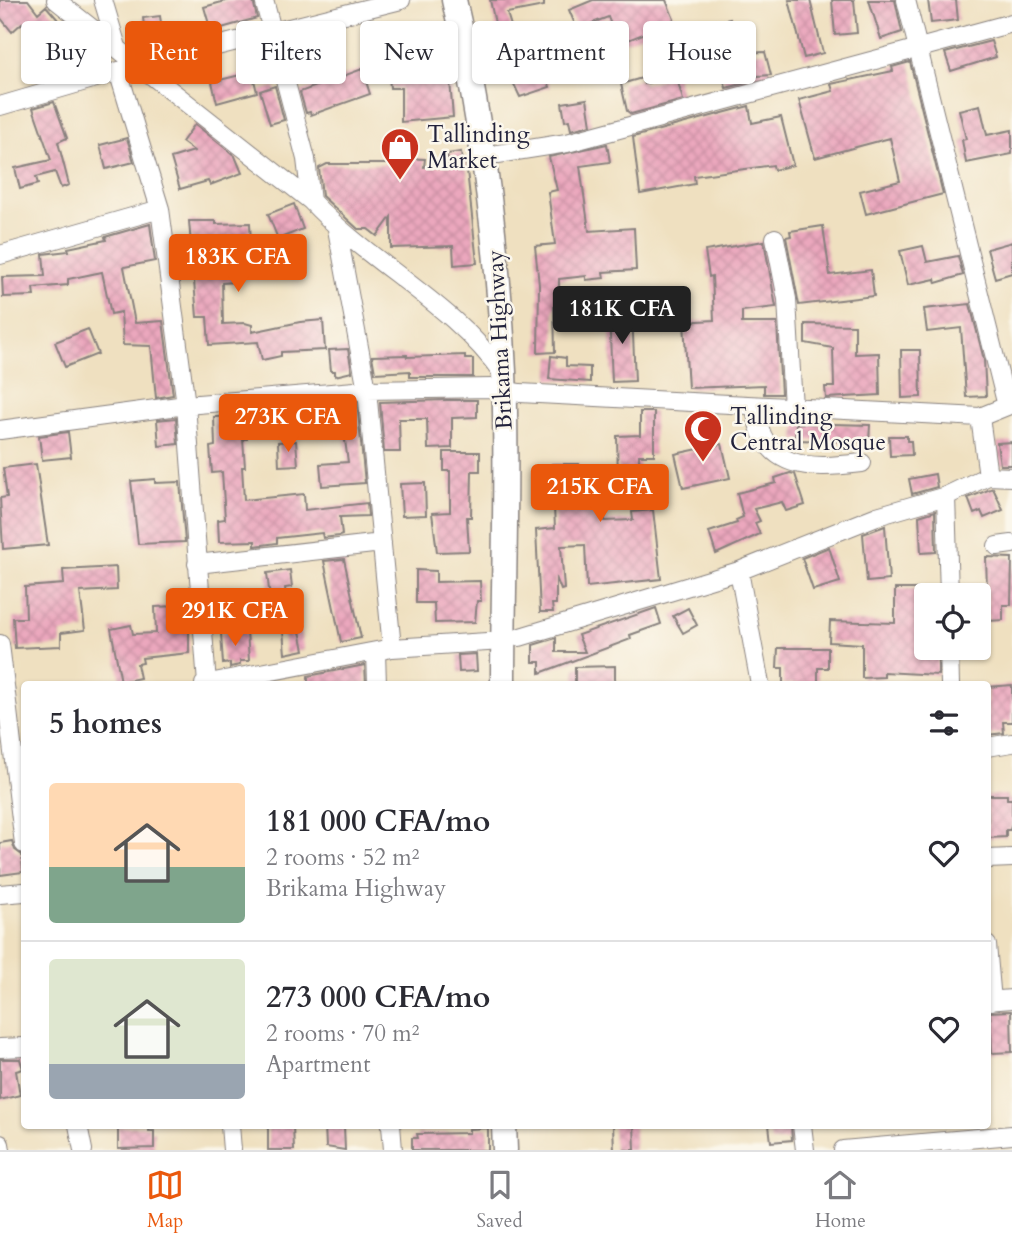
<!DOCTYPE html>
<html lang="en">
<head>
<meta charset="utf-8">
<style>
  :root { --surface:#fff; --page:#f7f7f7; --text:#2b2b33; --muted:#7c7c81; --line:#e1e1e2; --accent:#ea580c }
  body { margin:0; font-family:Cardo,serif; background:var(--page); color:var(--text); height:100vh; display:flex; flex-direction:column; font-size:26px; white-space:nowrap }
  * { box-sizing:border-box; margin:0 }
  p { font-size:23px; color:var(--muted) }
  .icon { flex:none; width:38px; height:38px; fill:none; stroke:currentColor; stroke-width:2; stroke-linecap:round; stroke-linejoin:round }
  .map { position:relative; flex:1; overflow:hidden }
  .panel { position:absolute; left:21px; top:681px; width:970px; height:448px; display:flex; flex-direction:column; background:var(--surface); border-radius:7px; box-shadow:0 2px 5px #0004 }
  .panel>* { flex:none }
  .hud { position:absolute; left:21px; top:21px; width:971px; height:63px; display:flex; gap:14px }
  .buttons { position:absolute; left:914px; top:583px; display:grid; gap:14px }
  .buttons a { display:grid; place-items:center; width:77px; height:77px; border-radius:7px; background:var(--surface); box-shadow:0 2px 5px #0004; font-size:35px }
  .price { position:absolute; translate:-50% -60px; padding:0 16px; border-radius:7px; background:var(--accent); color:#fff; font-size:23px; line-height:46px; filter:drop-shadow(0 2px 4px #0008) }
  .price::after { content:''; position:absolute; left:50%; top:42px; width:21px; height:16px; margin-left:-10px; background:inherit; clip-path:polygon(0 0,100% 0,50% 100%) }
  .price.selected { background:#222; color:#fff }
  ul { padding:0; list-style:none }
  li { display:flex; align-items:center; gap:21px; height:175px; padding:0 28px }
  li+li { border-top:2px solid var(--line) }
  li span { display:grid; place-items:center; flex:none; width:196px; height:140px; border-radius:7px; color:#555 }
  li>.icon { margin-inline-start:auto }
  span .icon { width:84px; height:84px; fill:#fffc; stroke-width:1 }
  li b { font-size:30px }
  h2 { display:flex; justify-content:space-between; align-items:center; height:84px; padding:0 28px; font-size:30px }
  .pill { padding:0 24px; border-radius:7px; background:var(--surface); box-shadow:0 2px 5px #0004; font-size:24px; line-height:63px }
  .pill.selected { background:var(--accent); color:#fff }
  .tab-bar { display:flex; justify-content:space-around; align-items:center; height:98px; border-top:2px solid var(--line); background:var(--surface); font-size:19px; color:var(--muted) }
  .tab-bar a { display:grid; justify-items:center; gap:4px }
  .tab-bar .selected { color:var(--accent) }
  .map>svg:first-child { display:block }
</style>
</head>
<body>
<div class="map">
<svg width="1012" height="1150" viewBox="0 0 1012 1150">
  <defs>
    <pattern id="building-cross-hatch" width="8" height="8" patternUnits="userSpaceOnUse" patternTransform="scale(1.75)"><rect width="8" height="8" fill="#eba7bd"/><path d="M0 0l8 8M0 8l8-8" fill="none" stroke="#c98fa3"/></pattern>
  </defs>
  <rect width="100%" height="100%" fill="#fbf7ec"/>
  <filter id="ink" filterUnits="userSpaceOnUse"><feTurbulence type="fractalNoise" baseFrequency=".0143" numOctaves="2"/><feDisplacementMap in="SourceGraphic" scale="14" xChannelSelector="R" yChannelSelector="G"/><feConvolveMatrix kernelMatrix="1 2 1 2 8 2 1 2 1" color-interpolation-filters="sRGB"/></filter>
  <filter id="wash" filterUnits="userSpaceOnUse"><feTurbulence type="fractalNoise" baseFrequency=".00686" numOctaves="4" result="noise"/><feDisplacementMap in="SourceGraphic" scale="28" xChannelSelector="R" yChannelSelector="G"/><feGaussianBlur stdDeviation="1.57" result="paint"/><feColorMatrix in="noise" values="0 0 0 0 0 0 0 0 0 0 0 0 0 0 0 0 0 1.4 0 .05"/><feComposite in="paint" operator="in"/></filter>
  <g filter="url(#wash)">
    <rect width="100%" height="100%" fill="#efe0c0"/>
    <g id="blocks">
      <!-- building -->
      <path fill="url(#building-cross-hatch)" d="M 0,0 L 28,0 L 38,13 L 46,6 L 59,21 L 39,40 L 22,23 L 12,32 L 0,17 Z
        M 229,0 L 253,0 L 257,18 L 211,31 L 204,7 Z
        M 490,0 L 544,0 L 544,6 L 507,13 L 520,55 L 525,54 L 532,75 L 544,71 L 550,87 L 520,97 L 503,61 Z
        M 593,0 L 666,0 L 674,19 L 671,23 L 618,44 L 608,17 L 577,29 L 569,10 Z
        M 789,0 L 810,0 L 823,53 L 804,58 Z
        M 832,0 L 854,0 L 857,33 L 835,35 Z
        M 869,0 L 895,0 L 902,32 L 881,39 Z
        M 928,0 L 956,0 L 958,20 L 931,23 Z
        M 160,16 L 164,44 L 147,47 L 143,18 Z
        M 730,19 L 739,53 L 765,52 L 771,75 L 745,77 L 746,83 L 726,88 L 709,24 Z
        M 384,29 L 390,61 L 370,64 L 364,33 Z
        M 78,41 L 85,64 L 57,73 L 50,50 Z
        M 991,41 L 996,57 L 951,71 L 945,53 Z
        M 585,52 L 594,71 L 574,79 L 566,60 Z
        M 428,57 L 448,57 L 453,117 L 401,122 L 401,88 L 390,88 L 388,64 L 428,60 Z
        M 910,62 L 943,194 L 866,214 L 860,191 L 900,181 L 890,138 L 815,158 L 799,100 L 833,91 L 831,84 L 893,71 L 892,67 Z
        M 362,69 L 370,94 L 311,115 L 310,112 L 306,113 L 300,92 Z
        M 252,72 L 257,92 L 217,103 L 212,82 Z
        M 676,75 L 683,100 L 631,114 L 627,111 L 621,84 L 642,78 L 644,84 Z
        M 275,86 L 284,120 L 270,124 L 260,91 Z
        M 587,99 L 591,125 L 571,130 L 569,120 L 565,121 L 562,103 Z
        M 54,102 L 67,138 L 58,142 L 69,185 L 61,188 L 55,172 L 36,177 L 38,184 L 20,189 L 15,168 L 51,160 L 33,108 Z
        M 980,105 L 987,135 L 1012,130 L 1012,154 L 966,163 L 962,140 L 966,139 L 959,110 Z
        M 749,106 L 752,123 L 781,117 L 793,165 L 774,170 L 773,165 L 694,176 L 695,184 L 640,194 L 633,137 Z
        M 195,124 L 235,156 L 242,173 L 210,185 L 208,181 L 180,189 L 171,158 L 194,151 L 182,142 Z
        M 127,138 L 134,162 L 106,169 L 100,145 Z
        M 607,144 L 610,162 L 580,166 L 589,231 L 634,228 L 636,270 L 603,272 L 604,278 L 586,280 L 586,276 L 559,279 L 559,307 L 554,307 L 555,352 L 538,353 L 539,285 L 535,246 L 555,244 L 548,192 L 557,190 L 549,157 Z
        M 461,152 L 462,161 L 466,161 L 477,263 L 454,265 L 453,246 L 391,248 L 391,217 L 377,236 L 368,229 L 358,229 L 322,196 L 319,168 L 327,164 L 400,164 L 400,158 L 425,159 L 424,167 L 449,165 L 447,154 Z
        M 294,204 L 303,229 L 278,239 L 268,214 Z
        M 189,221 L 216,221 L 216,224 L 250,223 L 251,244 L 232,245 L 235,282 L 222,283 L 223,324 L 245,323 L 252,325 L 252,332 L 300,322 L 323,320 L 325,350 L 281,352 L 281,356 L 262,360 L 258,342 L 209,345 L 207,317 L 197,317 Z
        M 150,224 L 155,261 L 124,267 L 135,323 L 163,321 L 173,395 L 156,398 L 151,346 L 123,345 L 121,312 L 111,314 L 102,272 L 68,279 L 68,285 L 33,288 L 34,296 L 3,297 L 2,277 L 45,276 L 43,254 L 69,251 L 68,248 L 106,240 L 105,237 Z
        M 823,226 L 830,275 L 871,270 L 874,296 L 799,305 L 786,237 L 791,236 L 790,231 Z
        M 764,241 L 776,307 L 742,311 L 742,323 L 777,323 L 781,394 L 764,394 L 764,385 L 688,388 L 684,322 L 714,320 L 712,276 L 709,277 L 705,251 Z
        M 1012,242 L 1012,273 L 995,278 L 987,249 Z
        M 923,246 L 927,262 L 958,256 L 963,275 L 936,283 L 935,279 L 908,285 L 900,251 Z
        M 970,304 L 984,360 L 986,396 L 966,397 L 961,328 L 927,332 L 924,309 Z
        M 632,311 L 635,381 L 612,382 L 609,312 Z
        M 805,324 L 855,325 L 855,354 L 879,353 L 880,395 L 826,398 L 825,387 L 834,387 L 833,348 L 805,343 Z
        M 88,329 L 98,354 L 65,367 L 55,342 Z
        M 348,349 L 352,372 L 335,376 L 335,371 L 331,371 L 329,350 Z
        M 901,350 L 920,350 L 921,397 L 902,398 Z
        M 407,355 L 407,357 L 465,355 L 465,359 L 473,359 L 473,377 L 410,377 L 410,371 L 375,373 L 372,356 Z
        M 551,356 L 566,358 L 566,366 L 590,367 L 590,382 L 549,379 Z
        M 447,400 L 477,400 L 477,417 L 452,418 L 452,448 L 428,449 L 427,419 L 399,419 L 400,452 L 384,452 L 380,402 Z
        M 357,402 L 365,483 L 322,486 L 320,464 L 348,462 L 340,404 Z
        M 640,412 L 654,412 L 654,455 L 639,455 L 640,494 L 604,495 L 605,521 L 633,520 L 632,512 L 653,510 L 661,579 L 587,587 L 585,545 L 561,546 L 564,589 L 561,590 L 556,577 L 556,604 L 552,604 L 553,612 L 540,612 L 536,530 L 555,528 L 552,464 L 579,464 L 579,482 L 618,480 L 617,436 L 640,435 Z
        M 246,416 L 247,439 L 243,439 L 245,467 L 242,467 L 244,500 L 304,494 L 305,510 L 367,503 L 368,516 L 340,517 L 342,535 L 339,536 L 323,538 L 322,533 L 277,538 L 277,543 L 255,546 L 255,541 L 219,542 L 218,520 L 225,519 L 222,472 L 212,473 L 210,447 L 215,446 L 214,417 Z
        M 176,418 L 178,444 L 159,446 L 157,420 Z
        M 796,423 L 870,425 L 869,442 L 795,440 Z
        M 68,432 L 71,457 L 42,460 L 39,436 Z
        M 889,436 L 907,436 L 907,441 L 911,441 L 912,455 L 890,456 Z
        M 296,441 L 298,465 L 279,466 L 278,442 Z
        M 1012,442 L 1012,465 L 1000,465 L 997,443 Z
        M 722,444 L 730,478 L 683,488 L 675,454 Z
        M 444,452 L 480,452 L 480,471 L 472,471 L 471,517 L 467,517 L 469,551 L 437,552 L 432,513 L 450,512 L 450,471 L 444,471 Z
        M 36,464 L 48,545 L 3,549 L 0,498 L 7,497 L 3,468 Z
        M 790,473 L 795,474 L 805,505 L 786,511 L 782,502 L 754,509 L 760,521 L 755,523 L 760,534 L 716,554 L 709,532 L 737,523 L 736,520 L 743,517 L 737,493 L 776,483 L 775,478 Z
        M 935,474 L 937,487 L 912,494 L 909,479 Z
        M 155,479 L 155,483 L 180,482 L 185,542 L 138,544 L 131,481 Z
        M 425,483 L 426,515 L 402,516 L 400,484 Z
        M 993,488 L 1003,510 L 984,518 L 981,511 L 974,514 L 968,498 Z
        M 935,511 L 936,552 L 921,553 L 919,516 Z
        M 885,526 L 889,580 L 867,582 L 863,534 Z
        M 829,547 L 840,582 L 813,590 L 802,558 Z
        M 986,557 L 1012,558 L 1011,605 L 1003,605 L 1003,620 L 988,621 Z
        M 344,559 L 361,638 L 341,642 L 324,561 Z
        M 116,567 L 117,590 L 80,592 L 85,630 L 61,633 L 61,646 L 15,648 L 13,618 L 26,618 L 25,587 L 64,584 L 63,570 Z
        M 290,570 L 292,587 L 285,588 L 286,596 L 270,598 L 267,573 Z
        M 416,570 L 436,571 L 436,582 L 480,581 L 481,601 L 477,601 L 475,622 L 435,623 L 434,603 L 416,603 Z
        M 895,589 L 926,589 L 926,652 L 938,653 L 938,675 L 884,672 L 884,677 L 862,678 L 862,644 L 829,642 L 830,621 L 895,623 Z
        M 176,597 L 189,597 L 189,653 L 142,658 L 143,663 L 137,664 L 140,678 L 121,682 L 111,629 L 131,625 L 133,634 L 156,633 L 155,607 L 177,606 Z
        M 656,608 L 661,624 L 630,635 L 631,639 L 540,673 L 540,662 L 533,662 L 533,645 L 556,638 L 556,652 L 585,652 L 578,635 Z
        M 688,608 L 697,625 L 683,633 L 673,616 Z
        M 297,617 L 304,650 L 285,654 L 282,618 Z
        M 247,631 L 249,661 L 240,661 L 240,665 L 230,667 L 230,663 L 223,664 L 221,633 Z
        M 778,648 L 828,648 L 828,668 L 818,668 L 818,684 L 783,684 L 783,668 L 777,668 Z
        M 476,654 L 477,671 L 459,672 L 458,655 Z
        M 365,665 L 366,684 L 308,684 L 308,676 Z
        M 615,666 L 615,684 L 575,684 L 575,667 Z
        M 1012,685 L 1012,722 L 1003,722 L 1004,733 L 987,735 L 987,687 Z
        M 987,795 L 1007,795 L 1007,799 L 1012,799 L 1012,823 L 1010,830 L 1006,830 L 1006,837 L 988,838 Z
        M 12,841 L 15,850 L 22,855 L 23,872 L 0,875 L 0,843 Z
        M 1011,1011 L 1012,1052 L 992,1053 L 990,1012 Z
        M 0,1059 L 20,1059 L 23,1069 L 16,1071 L 20,1095 L 0,1100 Z
        M 268,1125 L 293,1125 L 294,1150 L 268,1150 Z
        M 325,1125 L 344,1125 L 345,1150 L 326,1147 Z
        M 613,1125 L 634,1125 L 635,1150 L 614,1150 Z
        M 769,1125 L 791,1125 L 792,1140 L 771,1142 Z
        M 149,1126 L 149,1131 L 154,1131 L 154,1148 L 118,1149 L 118,1127 Z
        M 488,1128 L 488,1150 L 412,1150 L 412,1138 L 418,1138 L 417,1134 L 469,1133 L 469,1129 Z"/>
    </g>
  </g>
  <g filter="url(#ink)">
    <use href="#blocks" fill-opacity="0" stroke="#88817e" stroke-width="2"/>
    <g fill="none" stroke-linecap="round" stroke-linejoin="round">
      <!-- minor casing -->
      <g stroke="#88817e" stroke-width="20">
        <path id="minor" d="M 56,0 L 311,201 C 370,264 453,303 503,374
          M 103,0 L 117,47
          M 264,0 L 306,159 L 311,201
          M 906,0 L 1007,406
          M 118,71 L 160,209 L 186,405 L 207,684
          M 0,106 L 137,66 L 401,0
          M 498,154 L 567,143 L 1012,23
          M 337,229 L 367,390 L 392,648
          M 775,238 L 787,299 L 793,408
          M 0,255 L 160,209
          M 755,407 C 762,472 810,469 862,463
          M 980,417 L 988,476
          M 0,430 L 186,405 L 367,390 L 491,388 L 520,393 L 980,417 L 1012,404
          M 946,496 L 949,595
          M 997,546 L 1012,544
          M 197,564 L 382,543
          M 739,571 L 760,684
          M 520,637 L 739,571 L 877,516 L 946,496 L 988,476 L 1012,477
          M 0,644 L 24,844
          M 949,648 L 950,684
          M 376,652 L 377,684
          M 204,684 L 392,648 L 503,641
          M 987,747 L 1012,743
          M 987,859 L 1012,858
          M 0,894 L 24,892
          M 987,945 L 992,1001
          M 987,1001 L 1012,999
          M 0,1048 L 24,1047
          M 78,1125 L 83,1150
          M 230,1125 L 232,1150
          M 391,1125 L 393,1150
          M 802,1125 L 805,1150
          M 0,1144 L 1,1150
          M 843,1150 L 1012,1135"/>
      </g>
      <!-- highway casing -->
      <g stroke="#88817e" stroke-width="27">
        <path id="highway" d="M 454,0 C 482,122 498,247 504,372 C 508,476 503,581 503,684
          M 504,1125 L 505,1150"/>
      </g>
      <!-- minor -->
      <use href="#minor" stroke="#fff" stroke-width="18"/>
      <!-- highway -->
      <use href="#highway" stroke="#fff" stroke-width="24"/>
    </g>
  </g>
  <!-- icons -->
  <defs>
    <g id="shop-pin" transform="scale(2.0125)"><path d="M0 17L-7.5 6A9.5 9.5 0 1 1 7.5 6Z" fill="#c8321e" stroke="#fbf7ec"/><path d="M-5-2.5h2.3a2.7 3.5 0 0 1 5.4 0H5L5.5 6h-11ZM-1.5-2.5h3a1.5 2.3 0 0 0-3 0Z" fill="#fff"/></g>
    <g id="mosque-pin" transform="scale(2.0125)"><path d="M0 17L-7.5 6A9.5 9.5 0 1 1 7.5 6Z" fill="#c8321e" stroke="#fbf7ec"/><path d="M3.5-4.9A6 6 0 1 0 3.5 4.9A5 5 0 1 1 3.5-4.9Z" fill="#fff"/></g>
  </defs>
  <g fill-rule="evenodd">
    <use href="#shop-pin" x="400" y="147"/>
    <use href="#mosque-pin" x="703" y="429"/>
  </g>
  <g text-anchor="middle" stroke-width="5" stroke-linejoin="round" paint-order="stroke">
    <!-- poi labels -->
    <g font-size="23" fill="#22223b" stroke="#fbf7ec" text-anchor="start">
      <text x="427" y="142">Tallinding<tspan x="427" dy="26">Market</tspan></text>
      <text x="730" y="424">Tallinding<tspan x="730" dy="26">Central Mosque</tspan></text>
    </g>
    <!-- street labels -->
    <g font-size="23" fill="#22223b" stroke="#fbf7ec">
      <text transform="translate(499 340) rotate(-93)" y="8">Brikama Highway</text>
    </g>
  </g>
</svg>
<div class="buttons">
<a><svg class="icon" aria-label="locate" viewBox="0 0 24 24"><circle cx="12" cy="12" r="6"/><path d="M12 2v4M12 18v4M2 12h4M18 12h4"/></svg></a>
</div>
<b class="price" style="left:238px;top:294px">183K CFA</b>
<b class="price selected" style="left:622px;top:346px">181K CFA</b>
<b class="price" style="left:288px;top:454px">273K CFA</b>
<b class="price" style="left:600px;top:524px">215K CFA</b>
<b class="price" style="left:235px;top:648px">291K CFA</b>
<div class="hud">
<a class="pill">Buy</a>
<a class="pill selected">Rent</a>
<a class="pill">Filters</a>
<a class="pill">New</a>
<a class="pill">Apartment</a>
<a class="pill">House</a>
</div>
<section class="panel">
<h2>5 homes<svg class="icon" aria-label="filters" viewBox="0 0 24 24"><path d="M4 7h16M4 17h16"/><circle cx="9" cy="7" r="2"/><circle cx="15" cy="17" r="2"/></svg></h2>
<ul>
<li><span style="background:linear-gradient(#ffd9b3 60%,#7fa58c 0)"><svg class="icon" aria-label="home" viewBox="0 0 24 24"><path d="M3 11l9-7 9 7M6 9v11h12V9"/></svg></span><div><b>181 000 CFA/mo</b><p>2 rooms · 52 m²</p><p>Brikama Highway</p></div><svg class="icon" aria-label="heart" viewBox="0 0 24 24"><path d="M12 20l-8-8c-3-5 5-10 8-4 3-6 11-1 8 4z"/></svg></li>
<li><span style="background:linear-gradient(#dfe7d0 75%,#9aa5b1 0)"><svg class="icon" aria-label="home" viewBox="0 0 24 24"><path d="M3 11l9-7 9 7M6 9v11h12V9"/></svg></span><div><b>273 000 CFA/mo</b><p>2 rooms · 70 m²</p><p>Apartment</p></div><svg class="icon" aria-label="heart" viewBox="0 0 24 24"><path d="M12 20l-8-8c-3-5 5-10 8-4 3-6 11-1 8 4z"/></svg></li>
</ul>
</section>
</div>
<nav class="tab-bar">
<a class="selected"><svg class="icon" aria-label="map" viewBox="0 0 24 24"><path d="M3 6l6-2 6 2 6-2v14l-6 2-6-2-6 2zM9 4v14M15 6v14"/></svg>Map</a>
<a><svg class="icon" aria-label="saved" viewBox="0 0 24 24"><path d="M7 4h10v16l-5-4-5 4z"/></svg>Saved</a>
<a><svg class="icon" aria-label="home" viewBox="0 0 24 24"><path d="M3 11l9-7 9 7M6 9v11h12V9"/></svg>Home</a>
</nav>
</body>
</html>
